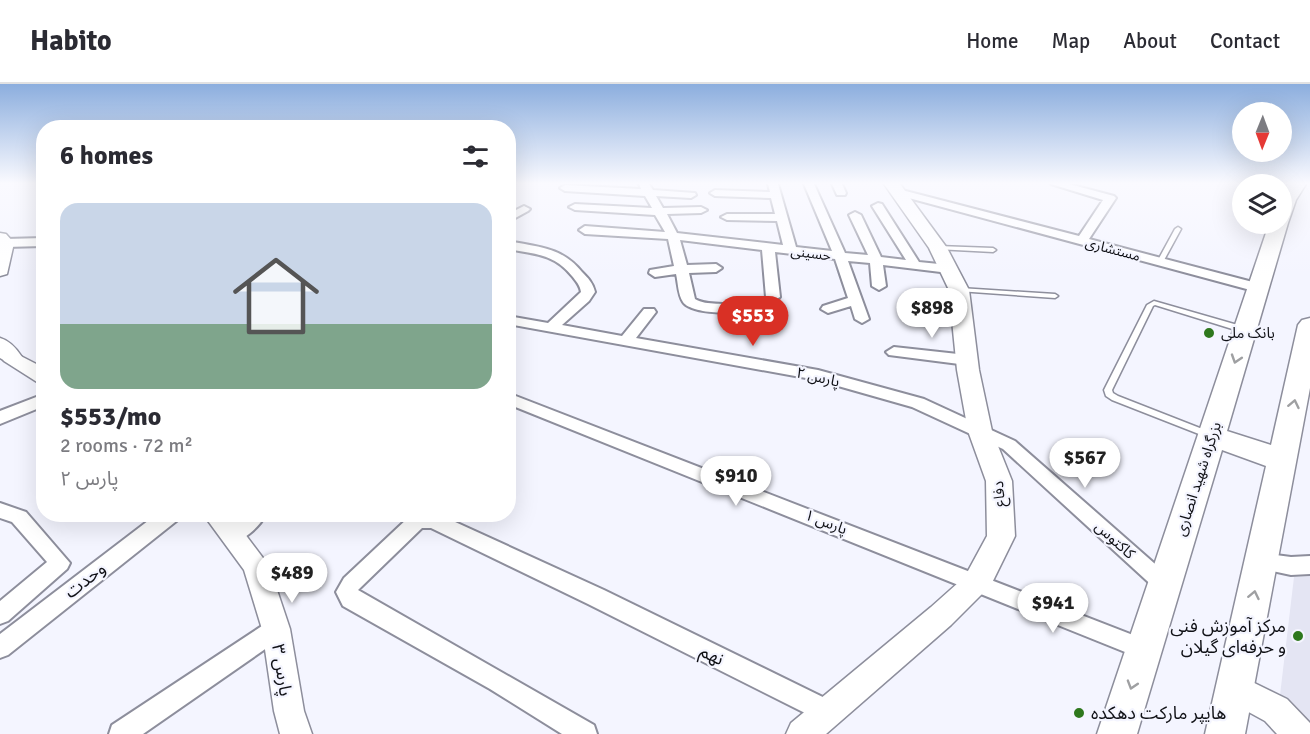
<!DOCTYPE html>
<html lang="en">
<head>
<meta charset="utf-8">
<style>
  :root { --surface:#fff; --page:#f2f2f3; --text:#2b2b33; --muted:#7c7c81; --line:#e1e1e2; --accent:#d93025 }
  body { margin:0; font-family:Signika,"Noto Sans Arabic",sans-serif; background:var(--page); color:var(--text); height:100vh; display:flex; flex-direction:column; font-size:22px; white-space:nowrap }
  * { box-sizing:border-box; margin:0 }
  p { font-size:20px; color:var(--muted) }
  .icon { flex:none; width:33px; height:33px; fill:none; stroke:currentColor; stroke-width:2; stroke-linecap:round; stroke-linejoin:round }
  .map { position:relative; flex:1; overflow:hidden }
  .drawer { position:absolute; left:36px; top:36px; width:480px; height:402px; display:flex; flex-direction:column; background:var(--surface); border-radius:24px; box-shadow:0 6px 24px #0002 }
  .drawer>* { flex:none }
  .needle { width:39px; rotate:181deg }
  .tools { position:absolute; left:1232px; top:18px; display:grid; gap:12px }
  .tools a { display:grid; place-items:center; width:60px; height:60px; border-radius:50%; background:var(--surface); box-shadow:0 6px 24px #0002; font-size:30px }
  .price { position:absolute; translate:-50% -51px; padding:0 14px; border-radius:21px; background:#fff; color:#222; font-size:20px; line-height:39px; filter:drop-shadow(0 2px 3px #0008) }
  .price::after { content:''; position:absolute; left:50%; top:36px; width:18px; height:14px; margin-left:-9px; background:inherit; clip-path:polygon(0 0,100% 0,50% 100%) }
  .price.current { background:var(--accent); color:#fff }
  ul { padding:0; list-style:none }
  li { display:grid; align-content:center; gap:12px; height:318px; padding:0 24px }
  li span { display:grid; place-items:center; height:186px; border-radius:18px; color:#555 }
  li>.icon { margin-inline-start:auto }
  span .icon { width:108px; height:108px; fill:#fffc; stroke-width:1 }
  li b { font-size:26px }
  h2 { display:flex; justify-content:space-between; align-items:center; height:72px; padding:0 24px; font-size:26px }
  header { display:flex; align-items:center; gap:36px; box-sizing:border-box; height:84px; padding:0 30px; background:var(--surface); border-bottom:2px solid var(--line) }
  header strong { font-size:28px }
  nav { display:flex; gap:33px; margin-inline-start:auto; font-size:21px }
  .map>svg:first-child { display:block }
</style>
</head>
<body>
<header>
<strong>Habito</strong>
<nav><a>Home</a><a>Map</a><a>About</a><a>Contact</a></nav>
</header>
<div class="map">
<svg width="1310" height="650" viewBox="0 0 1310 650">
  <rect width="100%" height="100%" fill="#f4f5ff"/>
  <!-- built -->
  <path fill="#e4e5f3" d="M 1310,492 L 1310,639 L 1280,611 L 1294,493 Z"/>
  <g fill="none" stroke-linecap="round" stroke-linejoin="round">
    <!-- service casing -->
    <g stroke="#8d8e9c" stroke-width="3">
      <path id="service" d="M 1178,143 L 1181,145 L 1163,178 L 1160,180 L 1158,179 L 1157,178 L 1175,145 Z
        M 938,162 L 993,164 L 996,166 L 993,168 L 936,165 L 935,164 Z
        M 960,204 L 1055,210 L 1058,212 L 1055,214 L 958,207 L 957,206 Z
        M 1154,217 L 1248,244 L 1249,246 L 1245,248 L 1242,248 L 1155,221 L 1153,222 L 1112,306 L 1113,309 L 1118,312 L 1210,348 L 1211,350 L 1210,352 L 1204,352 L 1112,316 L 1106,312 L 1104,306 L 1147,221 Z"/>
    </g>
    <!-- minor casing -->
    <g stroke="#8d8e9c" stroke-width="4">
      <path id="minor" d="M 639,100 L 649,100 L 653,106 L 695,109 L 696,111 L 691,114 L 656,112 L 663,124 L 701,123 L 707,126 L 701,129 L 667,130 L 677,149 L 783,161 L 777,137 L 727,136 L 721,133 L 727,130 L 775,130 L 771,114 L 715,112 L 710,109 L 715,106 L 770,108 L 768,100 L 778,100 L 796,163 L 832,167 L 804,100 L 814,100 L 845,169 L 868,171 L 849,131 L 855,128 L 861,131 L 881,173 L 906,176 L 872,122 L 878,119 L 882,120 L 919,178 L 949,181 L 955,185 L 949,189 L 883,181 L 886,202 L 879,206 L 872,202 L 870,179 L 848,177 L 869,235 L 862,239 L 855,235 L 851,222 L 828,229 L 821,225 L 823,222 L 848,214 L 835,175 L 775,168 L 780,213 L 773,217 L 766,213 L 762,166 L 680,156 L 687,181 L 716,180 L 722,184 L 716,188 L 689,189 L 695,215 C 707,223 726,216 736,225 C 729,232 689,228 683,218 C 678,211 678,198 676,190 L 655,193 L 649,189 L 650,186 L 674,182 L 668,155 L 585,150 L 579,146 L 585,142 L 665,148 L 655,131 L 575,126 L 569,123 L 575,120 L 652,124 L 645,112 L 565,107 L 560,104 L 565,101 L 641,105 Z
        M 832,100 L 842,100 L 846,109 L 845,111 L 837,111 Z
        M 1051,100 L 1069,100 L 1114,112 L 1116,114 L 1089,155 L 1264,201 L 1266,204 L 1259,208 L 1254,207 L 894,110 L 893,108 L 898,105 L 1079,152 L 1103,116 Z
        M 524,122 L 530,125 L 528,127 L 508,138 L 508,130 Z
        M 44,154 L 44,162 L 5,163 L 0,161 L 1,156 L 5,155 Z
        M 508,157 C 538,163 562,163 582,188 C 588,194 593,199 595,208 L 589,217 L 562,241 L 622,252 L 644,225 L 654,225 L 656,228 L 636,254 L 818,286 L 924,315 L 1015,357 L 1171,494 L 1175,500 L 1171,506 L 1164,509 L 1157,506 L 1003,365 L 912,323 L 817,296 L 508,240 L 508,232 L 548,239 L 581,208 C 580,201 576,197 572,192 C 554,170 535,170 508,165 Z
        M 894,263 L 967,271 L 975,276 L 967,281 L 889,271 L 886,268 Z
        M 508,309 L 1151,558 L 1154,565 L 1151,572 L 1143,575 L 1135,572 L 508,320 Z
        M 44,310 L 44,322 L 0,340 L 0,327 Z
        M 0,419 L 26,428 L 70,479 L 67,485 L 8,537 L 0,540 L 0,517 L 47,478 L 12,438 L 0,434 Z
        M 157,430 L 181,430 L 179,435 L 8,571 L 0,574 L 0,550 Z
        M 243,430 L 266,430 C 260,443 239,462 225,458 L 222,452 L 225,446 Z
        M 416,430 L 442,432 L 604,506 L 837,620 L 840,628 L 837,636 L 828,640 L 819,636 L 588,520 L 431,444 L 422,444 L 358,506 L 594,641 L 597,650 L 562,650 L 490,605 L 343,522 L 336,508 L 344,494 L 408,434 Z
        M 1261,469 L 1291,473 L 1310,472 L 1310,490 L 1291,491 L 1254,483 L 1251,477 L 1254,471 Z
        M 276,535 L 284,538 L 287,545 L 284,552 L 143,650 L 109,650 L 112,641 L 268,538 Z"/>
    </g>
    <!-- tertiary casing -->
    <g stroke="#8d8e9c" stroke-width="3">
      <path id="tertiary" d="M 11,267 L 44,284 L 44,300 L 37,298 L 4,277 L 1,273 L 4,269 Z
        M 203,430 L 230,430 L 269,482 L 290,545 L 304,627 L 312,650 L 280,650 L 274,627 L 262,545 L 244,486 Z
        M 977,487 L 986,490 L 990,498 L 986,506 L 951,541 L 826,650 L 786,650 L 791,639 L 931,523 L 968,490 Z
        M 1234,589 L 1287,615 L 1310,639 L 1310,650 L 1277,650 L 1265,637 L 1223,614 L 1219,604 L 1223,594 Z"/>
    </g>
    <!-- secondary casing -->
    <g stroke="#8d8e9c" stroke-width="3">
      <path id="secondary" d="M 884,100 L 900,100 L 947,164 L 969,206 L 979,286 L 992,347 L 1012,397 L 1015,452 L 988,507 L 977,511 L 966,507 L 962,498 L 987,452 L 986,397 L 968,347 L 957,286 L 949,206 L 929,164 Z
        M 0,149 L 6,150 L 14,159 L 7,190 L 0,192 Z
        M 0,254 C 10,257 16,264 22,273 L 19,278 L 11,280 L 0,274 Z"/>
    </g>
    <!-- primary casing -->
    <g stroke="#8d8e9c" stroke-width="3">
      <path id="primary" d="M 1288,100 L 1306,100 L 1296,116 L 1288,139 L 1227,347 L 1271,361 L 1298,241 L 1302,236 L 1310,234 L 1310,304 L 1245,650 L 1205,650 L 1266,382 L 1222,366 L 1137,650 L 1097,650 L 1269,140 L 1281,140 L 1281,111 Z"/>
    </g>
    <!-- service -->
    <use href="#service" fill="#fff" fill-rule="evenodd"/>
    <!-- minor -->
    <use href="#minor" fill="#fff" fill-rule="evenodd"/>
    <!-- tertiary -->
    <use href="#tertiary" fill="#fff" fill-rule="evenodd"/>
    <!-- secondary -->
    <use href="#secondary" fill="#fff" fill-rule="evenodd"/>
    <!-- primary -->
    <use href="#primary" fill="#fff" fill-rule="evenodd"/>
  </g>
  <!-- one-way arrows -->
  <defs><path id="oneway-chevron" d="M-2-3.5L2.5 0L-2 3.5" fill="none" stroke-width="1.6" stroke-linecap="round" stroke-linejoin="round" transform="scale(1.5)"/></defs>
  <g stroke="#9fa0a2">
    <use href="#oneway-chevron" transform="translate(1236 275) rotate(108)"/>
    <use href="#oneway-chevron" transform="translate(1294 320) rotate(-78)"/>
    <use href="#oneway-chevron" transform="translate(1254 511) rotate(-78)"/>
    <use href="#oneway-chevron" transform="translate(1132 601) rotate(107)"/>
  </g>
  <!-- sky -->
  <linearGradient id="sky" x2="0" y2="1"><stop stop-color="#8caede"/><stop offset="0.52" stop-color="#fafaff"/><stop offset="1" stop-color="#fafaff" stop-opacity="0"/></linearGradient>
  <rect width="1310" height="191" fill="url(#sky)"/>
  <!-- markers -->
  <g fill="#2e781d" stroke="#f4f5ff" stroke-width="2">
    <circle cx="1209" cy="249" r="6"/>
    <circle cx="1298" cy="552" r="6"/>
    <circle cx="1079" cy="629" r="6"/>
  </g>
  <g text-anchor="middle" stroke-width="4.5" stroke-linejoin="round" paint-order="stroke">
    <!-- far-street labels -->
    <g font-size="14" fill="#101116" stroke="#f4f5ff">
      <text transform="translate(1113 165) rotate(15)" y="5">مستشاری</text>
      <text transform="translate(811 169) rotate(7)" y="5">حسینی</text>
    </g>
    <!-- poi labels -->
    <g font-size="15" fill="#101116" stroke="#f4f5ff" text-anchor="start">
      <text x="1221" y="254">بانک ملی</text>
    </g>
    <!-- street labels -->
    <g font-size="15" fill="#101116" stroke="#f4f5ff">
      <text transform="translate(818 293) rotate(13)" y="5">پارس ۲</text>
      <text transform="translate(1198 395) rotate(-72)" y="5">بزرگراه شهید انصاری</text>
      <text transform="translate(999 410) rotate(-95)" y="5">دفاع</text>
      <text transform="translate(826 438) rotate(21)" y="5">پارس ۱</text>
      <text transform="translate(1115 456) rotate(42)" y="5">کاکتوس</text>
    </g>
    <!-- near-street labels -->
    <g font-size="18" fill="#101116" stroke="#f4f5ff">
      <text transform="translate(85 496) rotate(-38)" y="6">وحدت</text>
      <text transform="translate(712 571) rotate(26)" y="6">نهم</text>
      <text transform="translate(282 586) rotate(81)" y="6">پارس ۳</text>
    </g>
    <!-- near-poi labels -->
    <g font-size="18" fill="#101116" stroke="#f4f5ff" text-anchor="end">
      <text x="1286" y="548">مرکز آموزش فنی<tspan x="1286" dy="21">و حرفه‌ای گیلان</tspan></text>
      <text x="1091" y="635" text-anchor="start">هایپر مارکت دهکده</text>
    </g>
  </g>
</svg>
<div class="tools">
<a><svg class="needle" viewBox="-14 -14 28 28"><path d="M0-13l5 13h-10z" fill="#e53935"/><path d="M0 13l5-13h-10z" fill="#7c7c81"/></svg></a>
<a><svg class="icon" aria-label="layers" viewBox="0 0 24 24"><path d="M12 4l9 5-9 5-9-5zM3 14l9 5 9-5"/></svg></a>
</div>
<b class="price" style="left:932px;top:255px">$898</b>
<b class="price current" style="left:753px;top:263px">$553</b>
<b class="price" style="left:1085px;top:405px">$567</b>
<b class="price" style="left:736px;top:423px">$910</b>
<b class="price" style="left:292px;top:520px">$489</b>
<b class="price" style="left:1053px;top:550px">$941</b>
<section class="drawer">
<h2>6 homes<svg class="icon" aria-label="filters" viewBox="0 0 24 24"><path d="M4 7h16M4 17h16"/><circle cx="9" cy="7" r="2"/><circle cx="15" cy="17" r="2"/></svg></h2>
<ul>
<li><span style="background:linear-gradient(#c9d6e8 65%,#7fa58c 0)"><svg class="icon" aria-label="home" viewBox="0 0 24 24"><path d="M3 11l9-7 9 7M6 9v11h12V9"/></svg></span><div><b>$553/mo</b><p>2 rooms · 72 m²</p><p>پارس ۲</p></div></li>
</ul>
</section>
</div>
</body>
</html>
